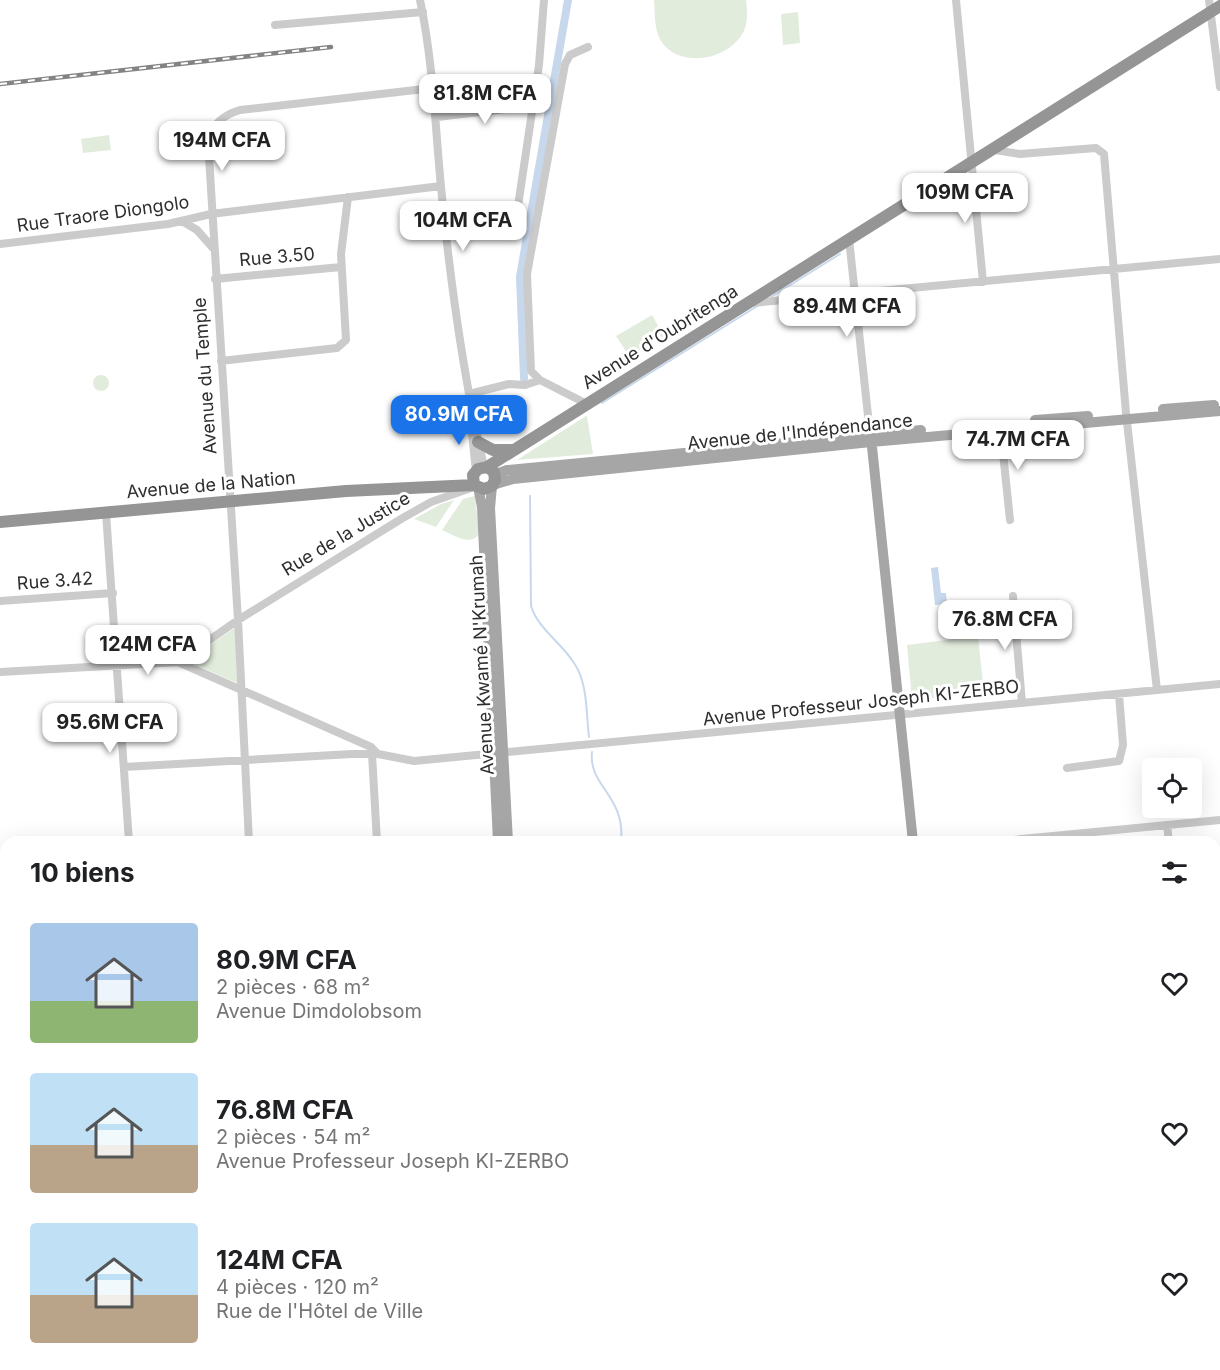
<!DOCTYPE html>
<html lang="fr">
<head>
<meta charset="utf-8">
<style>
  :root { --surface:#fff; --page:#f2f2f2; --text:#202124; --muted:#757577; --accent:#1a73e8 }
  body { margin:0; font-family:Inter,sans-serif; background:var(--page); color:var(--text); height:100vh; display:flex; flex-direction:column; font-size:22px; white-space:nowrap }
  * { box-sizing:border-box; margin:0 }
  p { font-size:20px; color:var(--muted) }
  .icon { flex:none; width:33px; height:33px; fill:none; stroke:currentColor; stroke-width:2; stroke-linecap:round; stroke-linejoin:round }
  .map { position:relative; flex:1; overflow:hidden }
  .sheet { position:absolute; left:0px; top:836px; width:1221px; height:536px; display:flex; flex-direction:column; background:var(--surface); border-radius:18px 18px 0 0; box-shadow:0 6px 24px #0002 }
  .sheet>* { flex:none }
  .tools { position:absolute; left:1142px; top:758px; display:grid; gap:12px }
  .tools a { display:grid; place-items:center; width:60px; height:60px; border-radius:6px; background:var(--surface); box-shadow:0 6px 24px #0002; font-size:30px }
  .price { position:absolute; translate:-50% -51px; padding:0 14px; border-radius:12px; background:#fff; color:#222; font-size:20px; line-height:39px; filter:drop-shadow(0 2px 3px #0008) }
  .price::after { content:''; position:absolute; left:50%; top:36px; width:18px; height:14px; margin-left:-9px; background:inherit; clip-path:polygon(0 0,100% 0,50% 100%) }
  .price.current { background:var(--accent); color:#fff }
  ul { padding:0; list-style:none }
  li { display:flex; align-items:center; gap:18px; height:150px; padding:0 30px }
  li span { display:grid; place-items:center; flex:none; width:168px; height:120px; border-radius:6px; color:#555 }
  li>.icon { margin-inline-start:auto }
  span .icon { width:72px; height:72px; fill:#fffc; stroke-width:1 }
  li b { font-size:26px }
  h2 { display:flex; justify-content:space-between; align-items:center; height:72px; padding:0 30px; font-size:26px }
  .map>svg:first-child { display:block }
</style>
</head>
<body>
<div class="map">
<svg width="1220" height="1370" viewBox="0 0 1220 1370">
  <rect width="100%" height="100%" fill="#fff"/>
  <!-- green -->
  <path fill="#e2ecdc" d="M 654,0 L 746,0 C 747,9 748,19 745,28 C 734,59 680,71 661,41 C 654,30 655,13 654,0 Z
    M 798,12 L 800,43 L 783,45 L 781,14 Z
    M 109,135 L 111,150 L 83,153 L 81,139 Z
    M 652,315 L 664,336 L 629,356 L 616,336 Z
    M93 383a8 8 0 1 1 16 0a8 8 0 1 1-16 0Z
    M 587,416 L 593,454 L 517,460 L 586,416 Z
    M 475,496 L 479,534 C 469,547 454,535 442,530 L 463,499 Z
    M 454,500 L 436,527 L 414,519 L 441,504 Z
    M 236,627 L 237,683 L 187,661 Z
    M 978,636 L 984,693 L 912,700 L 907,645 Z
    M 6,1253 L 6,1365 L 154,1365 L 155,1370 L 0,1370 L 0,1254 Z"/>
  <!-- water -->
  <path fill="#c8d8ec" d="M 938,567 L 941,593 L 946,593 L 947,604 L 935,605 L 931,568 Z"/>
  <g fill="none" stroke-linecap="round" stroke-linejoin="round">
    <!-- stream -->
    <path stroke="#c8d8ec" stroke-width="2" d="M 771,297 L 840,254
      M 602,403 L 759,305
      M 530,496 L 531,606 C 538,629 562,643 574,663 C 588,683 586,713 589,737
      M 592,752 C 588,786 626,796 621,842"/>
    <!-- canal -->
    <path stroke="#c8d8ec" stroke-width="8" d="M 524,378 L 520,277 L 568,0"/>
    <!-- minor -->
    <path stroke="#cbcbcb" stroke-width="8" d="M 420,0 C 433,61 435,124 441,187 C 450,280 463,375 484,467
      M 956,0 L 983,282
      M 1209,0 L 1220,87
      M 275,25 L 423,12
      M 437,117 L 531,106
      M 995,150 L 1020,154 L 1096,148 L 1104,154 L 1126,413 L 1157,690
      M 182,221 L 197,230 L 213,248
      M 446,222 L 510,212 L 518,206 L 539,65 L 544,0
      M 849,239 L 870,434
      M 0,244 L 168,224 L 211,214 L 441,186
      M 215,279 L 341,267
      M 752,303 L 1220,259
      M 221,361 L 337,348 L 346,340 L 341,254 L 348,197
      M 540,380 L 531,371 L 527,274 L 565,64 L 570,55 L 588,47
      M 469,394 L 509,384 L 525,385 L 540,380 L 587,404
      M 1000,424 L 1010,520
      M 472,434 L 476,471
      M 106,513 L 129,842
      M 1013,596 L 1022,703
      M 0,601 L 113,593
      M 178,662 L 238,620 L 401,519 L 431,502 L 471,488
      M 0,672 L 178,662 L 371,747 L 378,754
      M 372,754 L 377,842
      M 124,767 L 352,754 L 378,754 L 414,761 L 1220,684
      M 1067,768 L 1119,761 L 1123,745 L 1119,694
      M 1167,825 L 1169,842
      M 249,842 L 238,620 L 208,141 C 213,124 223,115 240,110 L 433,88
      M 991,842 L 1220,820
      M 0,876 L 6,876
      M 1215,903 L 1220,903
      M 1215,989 L 1220,988
      M 0,1003 L 6,1003
      M 1215,1039 L 1220,1039
      M 1215,1098 L 1220,1098
      M 0,1124 L 6,1124
      M 1215,1223 L 1220,1222
      M 1215,1282 L 1220,1281
      M 1215,1329 L 1220,1328
      M 162,1365 L 162,1370
      M 276,1365 L 277,1370
      M 283,1365 L 284,1370
      M 403,1365 L 403,1370
      M 412,1365 L 412,1370
      M 470,1365 L 471,1370
      M 605,1365 L 605,1370
      M 692,1365 L 692,1370
      M 750,1365 L 751,1370
      M 1050,1365 L 1051,1370
      M 1140,1365 L 1140,1370"/>
    <!-- major -->
    <path stroke="#a6a6a6" stroke-width="10" d="M 1163,409 L 1214,405
      M 1035,420 L 1088,416
      M 871,437 L 913,842
      M 494,475 L 507,470 L 921,430
      M 493,485 L 513,479 L 871,442 L 1220,411
      M 492,486 L 490,508 L 508,842
      M 478,487 L 482,507 L 498,842
      M 1215,1161 L 1220,1161
      M 0,1246 L 6,1246
      M 530,1365 L 531,1370
      M 538,1365 L 538,1370
      M 960,1365 L 961,1370
      M 968,1365 L 969,1370"/>
    <!-- highway -->
    <path stroke="#959595" stroke-width="12" d="M 478,442 L 493,450 L 512,450
      M 487,467 L 1220,6
      M 474,485 L 473,475 L 478,469 L 487,467 L 493,471
      M 474,485 L 484,489 L 492,486 L 495,480 L 494,472
      M 0,522 L 346,491 L 474,485"/>
    <!-- rail casing -->
    <g stroke="#838383" stroke-width="4.5">
      <path id="rail" d="M 0,84 L 331,47"/>
    </g>
    <!-- rail -->
    <use href="#rail" stroke="#fff" stroke-width="2" stroke-dasharray="7" stroke-linecap="butt"/>
  </g>
  <g text-anchor="middle" stroke-width="6" stroke-linejoin="round" paint-order="stroke">
    <!-- street labels -->
    <g font-size="18" fill="#2e2e2e" stroke="#fff">
      <text transform="translate(103 214) rotate(-8)" y="6">Rue Traore Diongolo</text>
      <text transform="translate(277 257) rotate(-5)" y="6">Rue 3.50</text>
      <text transform="translate(660 337) rotate(-32)" y="6">Avenue d'Oubritenga</text>
      <text transform="translate(205 376) rotate(-94)" y="6">Avenue du Temple</text>
      <text transform="translate(800 432) rotate(-6)" y="6">Avenue de l'Indépendance</text>
      <text transform="translate(211 485) rotate(-5)" y="6">Avenue de la Nation</text>
      <text transform="translate(346 534) rotate(-31)" y="6">Rue de la Justice</text>
      <text transform="translate(55 581) rotate(-4)" y="6">Rue 3.42</text>
      <text transform="translate(482 665) rotate(-93)" y="6">Avenue Kwamé N'Krumah</text>
      <text transform="translate(861 703) rotate(-6)" y="6">Avenue Professeur Joseph KI-ZERBO</text>
    </g>
  </g>
</svg>
<div class="tools">
<a><svg class="icon" aria-label="locate" viewBox="0 0 24 24"><circle cx="12" cy="12" r="6"/><path d="M12 2v4M12 18v4M2 12h4M18 12h4"/></svg></a>
</div>
<b class="price" style="left:485px;top:125px">81.8M CFA</b>
<b class="price" style="left:222px;top:172px">194M CFA</b>
<b class="price" style="left:965px;top:224px">109M CFA</b>
<b class="price" style="left:463px;top:252px">104M CFA</b>
<b class="price" style="left:847px;top:338px">89.4M CFA</b>
<b class="price current" style="left:459px;top:446px">80.9M CFA</b>
<b class="price" style="left:1018px;top:471px">74.7M CFA</b>
<b class="price" style="left:1005px;top:651px">76.8M CFA</b>
<b class="price" style="left:148px;top:676px">124M CFA</b>
<b class="price" style="left:110px;top:754px">95.6M CFA</b>
<section class="sheet">
<h2>10 biens<svg class="icon" aria-label="filters" viewBox="0 0 24 24"><path d="M4 7h16M4 17h16"/><circle cx="9" cy="7" r="2"/><circle cx="15" cy="17" r="2"/></svg></h2>
<ul>
<li><span style="background:linear-gradient(#a9c7e8 65%,#8fb573 0)"><svg class="icon" aria-label="home" viewBox="0 0 24 24"><path d="M3 11l9-7 9 7M6 9v11h12V9"/></svg></span><div><b>80.9M CFA</b><p>2 pièces · 68 m²</p><p>Avenue Dimdolobsom</p></div><svg class="icon" aria-label="heart" viewBox="0 0 24 24"><path d="M12 20l-8-8c-3-5 5-10 8-4 3-6 11-1 8 4z"/></svg></li>
<li><span style="background:linear-gradient(#bfe0f5 60%,#b9a48a 0)"><svg class="icon" aria-label="home" viewBox="0 0 24 24"><path d="M3 11l9-7 9 7M6 9v11h12V9"/></svg></span><div><b>76.8M CFA</b><p>2 pièces · 54 m²</p><p>Avenue Professeur Joseph KI-ZERBO</p></div><svg class="icon" aria-label="heart" viewBox="0 0 24 24"><path d="M12 20l-8-8c-3-5 5-10 8-4 3-6 11-1 8 4z"/></svg></li>
<li><span style="background:linear-gradient(#bfe0f5 60%,#b9a48a 0)"><svg class="icon" aria-label="home" viewBox="0 0 24 24"><path d="M3 11l9-7 9 7M6 9v11h12V9"/></svg></span><div><b>124M CFA</b><p>4 pièces · 120 m²</p><p>Rue de l'Hôtel de Ville</p></div><svg class="icon" aria-label="heart" viewBox="0 0 24 24"><path d="M12 20l-8-8c-3-5 5-10 8-4 3-6 11-1 8 4z"/></svg></li>
</ul>
</section>
</div>
</body>
</html>
